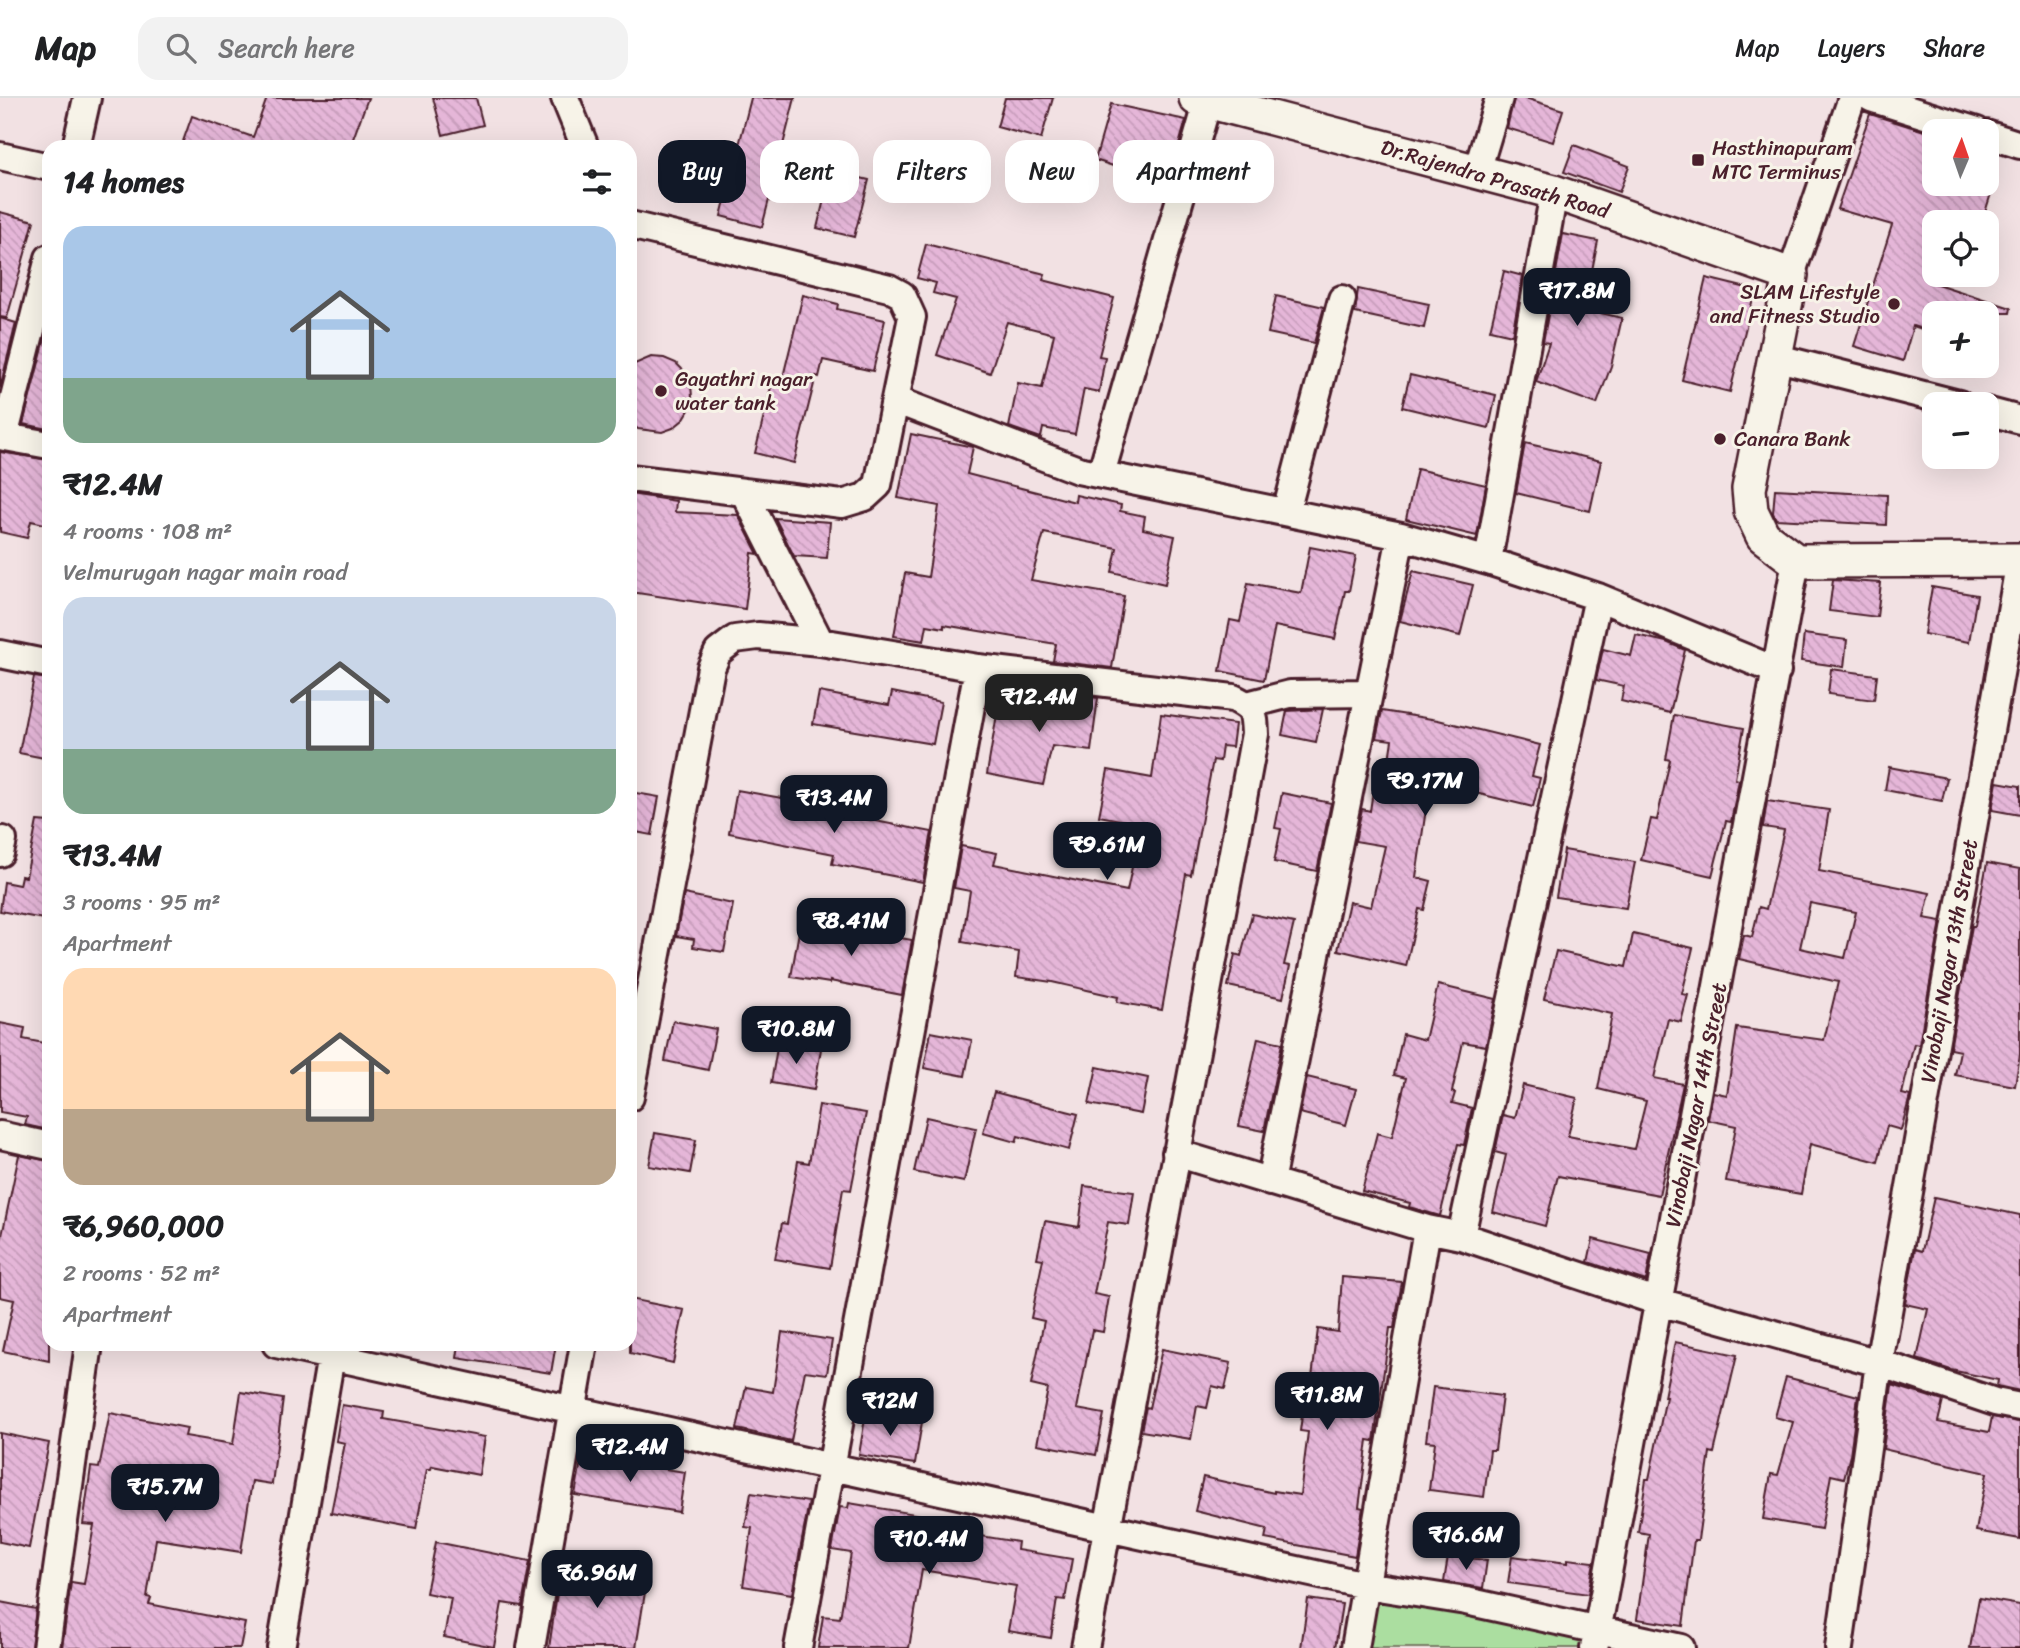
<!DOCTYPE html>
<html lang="en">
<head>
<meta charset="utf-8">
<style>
  :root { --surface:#fff; --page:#f2f2f2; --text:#202124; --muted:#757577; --line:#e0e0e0; --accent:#111827 }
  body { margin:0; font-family:Sriracha,sans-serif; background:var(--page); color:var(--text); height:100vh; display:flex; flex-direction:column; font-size:26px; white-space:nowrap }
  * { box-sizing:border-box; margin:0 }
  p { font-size:23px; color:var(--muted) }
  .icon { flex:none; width:38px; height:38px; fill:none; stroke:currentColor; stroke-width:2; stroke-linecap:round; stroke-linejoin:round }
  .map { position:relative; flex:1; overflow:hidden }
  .details { position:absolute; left:42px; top:42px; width:595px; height:1211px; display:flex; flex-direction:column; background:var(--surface); border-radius:21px; box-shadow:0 7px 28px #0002 }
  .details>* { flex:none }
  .top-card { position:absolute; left:658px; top:42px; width:665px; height:63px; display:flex; gap:14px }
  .needle { width:46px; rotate:2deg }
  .fabs { position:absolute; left:1922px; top:21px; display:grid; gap:14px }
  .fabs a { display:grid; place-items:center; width:77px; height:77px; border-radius:14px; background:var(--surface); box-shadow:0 7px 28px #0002; font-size:35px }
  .price { position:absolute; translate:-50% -60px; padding:0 16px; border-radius:14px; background:var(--accent); color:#fff; font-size:23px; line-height:46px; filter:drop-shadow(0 2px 4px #0008) }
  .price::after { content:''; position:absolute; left:50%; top:42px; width:21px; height:16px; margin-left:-10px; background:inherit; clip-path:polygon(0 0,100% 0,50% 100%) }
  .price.current { background:#222; color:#fff }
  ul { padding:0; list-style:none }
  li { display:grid; align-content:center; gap:14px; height:371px; padding:0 21px }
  li span { display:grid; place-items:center; height:217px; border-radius:21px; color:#555 }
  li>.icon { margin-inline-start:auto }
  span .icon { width:126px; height:126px; fill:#fffc; stroke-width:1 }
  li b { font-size:30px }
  h2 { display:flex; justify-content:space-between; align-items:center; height:84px; padding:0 21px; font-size:30px }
  .pill { padding:0 24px; border-radius:21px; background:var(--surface); box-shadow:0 7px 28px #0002; font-size:24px; line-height:63px }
  .pill.current { background:var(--accent); color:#fff }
  header { display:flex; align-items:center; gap:42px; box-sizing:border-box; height:98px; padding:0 35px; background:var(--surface); border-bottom:2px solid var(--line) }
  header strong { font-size:33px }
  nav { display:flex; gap:38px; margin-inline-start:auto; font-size:24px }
  .search { width:490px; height:63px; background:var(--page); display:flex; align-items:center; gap:18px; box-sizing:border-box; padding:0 24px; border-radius:21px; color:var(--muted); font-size:26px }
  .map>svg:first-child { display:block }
</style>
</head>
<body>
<header>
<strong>Map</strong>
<div class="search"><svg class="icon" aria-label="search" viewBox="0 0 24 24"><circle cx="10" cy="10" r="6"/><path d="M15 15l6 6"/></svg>Search here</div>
<nav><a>Map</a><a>Layers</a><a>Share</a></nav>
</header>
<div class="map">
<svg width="2020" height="1550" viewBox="0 0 2020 1550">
  <defs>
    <pattern id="building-back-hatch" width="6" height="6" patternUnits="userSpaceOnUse" patternTransform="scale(1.75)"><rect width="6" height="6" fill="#e5b6d8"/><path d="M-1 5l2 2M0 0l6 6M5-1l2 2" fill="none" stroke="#c69cba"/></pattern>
  </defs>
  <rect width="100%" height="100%" fill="#f2e1e3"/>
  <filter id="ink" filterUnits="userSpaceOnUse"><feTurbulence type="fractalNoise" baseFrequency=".0143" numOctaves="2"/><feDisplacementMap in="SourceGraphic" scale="14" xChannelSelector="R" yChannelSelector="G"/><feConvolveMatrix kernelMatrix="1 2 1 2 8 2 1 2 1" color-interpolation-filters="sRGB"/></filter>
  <g filter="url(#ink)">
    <!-- green -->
    <path fill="#abdea0" stroke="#7a7e66" stroke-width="2" d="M 1365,1487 L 1597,1530 L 1594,1550 L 1355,1550 Z"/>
    <!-- building -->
    <path fill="url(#building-back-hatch)" stroke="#4a1f2b" stroke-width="2" fill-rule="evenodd" d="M 267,0 L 368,0 L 350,49 L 181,49 L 192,18 L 253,39 Z
      M 433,0 L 476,0 L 483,27 L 443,37 Z
      M 751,0 L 795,0 L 762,129 L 721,118 Z
      M 1005,0 L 1053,0 L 1041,41 L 997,29 Z
      M 1514,0 L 1525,0 L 1563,12 L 1553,44 L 1507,30 Z
      M 1111,6 L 1186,22 L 1168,86 L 1095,62 Z
      M 1870,16 L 1934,36 L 1934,86 L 1994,86 L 1982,124 L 1934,124 L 1934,164 L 1928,183 L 2011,210 L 2010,215 L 1934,215 L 1934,235 L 1913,228 L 1903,263 L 1854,248 L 1892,127 L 1837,111 Z
      M 1574,47 L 1629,68 L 1619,94 L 1564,74 Z
      M 831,73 L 869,82 L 854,139 L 817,130 Z
      M 0,114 L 34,123 L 7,220 L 0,219 Z
      M 1563,136 L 1598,143 L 1584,211 L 1622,220 L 1611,268 L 1597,306 L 1536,284 L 1549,245 L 1543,244 Z
      M 926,146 L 1045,176 L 1043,182 L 1114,200 L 1099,258 L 1105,259 L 1099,294 L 1084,291 L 1075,336 L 1043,330 L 1041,340 L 1009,329 L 1018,285 L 1042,290 L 1054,236 L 1007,224 L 990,275 L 937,257 L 956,201 L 933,195 L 936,185 L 917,180 Z
      M 1504,173 L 1523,178 L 1512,237 L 1490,232 Z
      M 1706,180 L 1755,192 L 1730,294 L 1682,282 Z
      M 1358,191 L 1429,206 L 1424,230 L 1355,215 Z
      M 803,197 L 838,206 L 837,211 L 885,222 L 873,273 L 823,262 L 819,279 L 816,278 L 794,365 L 755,355 L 772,285 L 781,287 Z
      M 1276,198 L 1324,209 L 1314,245 L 1268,235 Z
      M 0,220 L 16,225 L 0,290 Z
      M 47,233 L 49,234 L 49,331 L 23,326 Z
      M 651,259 L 664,260 L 676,265 L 685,274 L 691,286 L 692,299 L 689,312 L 683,322 L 673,330 L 662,334 L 638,331 L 630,325 L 630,268 Z
      M 1410,277 L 1496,297 L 1489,330 L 1402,309 Z
      M 911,336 L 973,349 L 967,376 L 1075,404 L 1076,397 L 1121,407 L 1120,413 L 1145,418 L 1143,431 L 1175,438 L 1165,486 L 1112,474 L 1117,450 L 1044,435 L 1031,482 L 1124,498 L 1112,570 L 1053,563 L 1056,546 L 944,527 L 944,530 L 927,527 L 924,543 L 894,538 L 905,475 L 928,479 L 939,408 L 898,400 Z
      M 1525,345 L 1601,363 L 1590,413 L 1516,395 Z
      M 0,354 L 49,362 L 49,427 L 31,423 L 27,440 L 0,434 Z
      M 1417,371 L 1486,387 L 1477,438 L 1406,421 Z
      M 1775,391 L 1887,397 L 1886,427 L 1776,421 L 1773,415 Z
      M 630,396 L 676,403 L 675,414 L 738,417 L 758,456 L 752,455 L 745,511 L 630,494 Z
      M 775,420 L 830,424 L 827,460 L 794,458 Z
      M 1310,449 L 1356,458 L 1349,493 L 1345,493 L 1335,541 L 1275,528 L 1264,582 L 1220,573 L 1230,522 L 1240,524 L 1248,485 L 1301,495 Z
      M 1413,473 L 1473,487 L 1460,538 L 1400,523 Z
      M 1833,482 L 1881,485 L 1877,519 L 1829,513 Z
      M 1932,489 L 1977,497 L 1969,544 L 1924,536 Z
      M 1804,536 L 1847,542 L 1844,569 L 1801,563 Z
      M 1636,537 L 1666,544 L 1685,552 L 1670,615 L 1621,603 L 1624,588 L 1596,582 L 1603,551 L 1631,558 Z
      M 1831,571 L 1877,577 L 1874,602 L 1828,596 Z
      M 34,579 L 49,581 L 49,661 L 19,655 Z
      M 819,594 L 889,607 L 892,594 L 941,604 L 933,646 L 813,626 Z
      M 1048,594 L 1098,600 L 1091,653 L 1052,648 L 1043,687 L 987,676 L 1000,598 L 1046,604 Z
      M 1323,611 L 1316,644 L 1282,637 L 1287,613 Z
      M 1382,613 L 1438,622 L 1540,647 L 1532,678 L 1540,680 L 1533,709 L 1430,684 L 1416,779 L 1431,783 L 1424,812 L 1419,811 L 1406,868 L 1338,852 L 1349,804 L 1371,809 L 1385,748 L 1355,743 L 1362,711 L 1370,713 L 1373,693 L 1384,695 L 1392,642 L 1376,640 Z
      M 1161,616 L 1235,626 L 1232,649 L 1222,648 L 1220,663 L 1213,662 L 1191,777 L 1186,776 L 1162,912 L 1117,904 L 1118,899 L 1052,884 L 1016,879 L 1019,854 L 962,844 L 970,793 L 954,790 L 961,748 L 997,755 L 994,766 L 1127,793 L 1141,726 L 1099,718 L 1108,672 L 1152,680 Z
      M 1674,617 L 1744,630 L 1735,681 L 1739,682 L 1731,724 L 1726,723 L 1712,778 L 1641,762 L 1651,721 L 1657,722 L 1670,662 L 1666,661 Z
      M 1889,669 L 1947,680 L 1942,703 L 1885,692 Z
      M 1997,684 L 2020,688 L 2020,717 L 1992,712 Z
      M 737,692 L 804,704 L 803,709 L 932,734 L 923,784 L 832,766 L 834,756 L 729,735 Z
      M 630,694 L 659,699 L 652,737 L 630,733 Z
      M 1282,695 L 1331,705 L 1317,773 L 1274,764 L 1281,731 L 1275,730 Z
      M 1767,703 L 1829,712 L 1819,773 L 1930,795 L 1924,820 L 1941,823 L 1919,947 L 1914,946 L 1902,996 L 1910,998 L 1901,1032 L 1887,1028 L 1878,1064 L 1810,1046 L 1801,1096 L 1726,1083 L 1736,1028 L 1708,1022 L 1713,994 L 1727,997 L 1737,930 L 1824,942 L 1838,884 L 1739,861 L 1744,837 L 1752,839 L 1759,809 L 1766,811 L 1784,732 L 1763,729 ZM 1810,805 L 1856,814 L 1845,860 L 1800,850 Z
      M 37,723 L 49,724 L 49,822 L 0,813 L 4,784 L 19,787 L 21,778 L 26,779 Z
      M 1564,752 L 1635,764 L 1626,810 L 1556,799 Z
      M 1987,765 L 2020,771 L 2020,957 L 2015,988 L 1955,977 L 1960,953 L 1950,951 L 1972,828 L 1975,828 Z
      M 684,796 L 733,806 L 724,854 L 693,849 L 694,841 L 676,838 Z
      M 1252,816 L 1294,825 L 1284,867 L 1290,868 L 1283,900 L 1228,888 L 1235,856 L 1241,858 Z
      M 801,822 L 912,842 L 902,897 L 830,883 L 830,885 L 791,879 Z
      M 1633,836 L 1693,850 L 1682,896 L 1688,897 L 1681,924 L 1668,921 L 1654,980 L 1683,986 L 1659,1097 L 1558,1078 L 1545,1128 L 1493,1114 L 1506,1057 L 1495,1054 L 1503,1017 L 1515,1020 L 1523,987 L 1577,1000 L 1568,1038 L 1634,1051 L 1646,1003 L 1598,991 L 1612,916 L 1544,901 L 1556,853 L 1626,869 Z
      M 1438,887 L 1496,901 L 1486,948 L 1463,944 L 1452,994 L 1455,995 L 1452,1005 L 1472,1010 L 1464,1047 L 1458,1046 L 1440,1118 L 1409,1109 L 1410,1105 L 1362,1093 L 1377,1035 L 1392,1039 L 1406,980 L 1394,977 L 1403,936 L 1425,942 Z
      M 673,923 L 716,931 L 708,972 L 665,963 Z
      M 0,925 L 25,930 L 23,941 L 49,946 L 49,1032 L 25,1027 L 27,1019 L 0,1014 Z
      M 931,934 L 972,942 L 965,978 L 924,970 Z
      M 1258,940 L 1282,945 L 1264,1033 L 1239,1028 Z
      M 778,944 L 821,951 L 814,992 L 771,985 Z
      M 1097,969 L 1148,980 L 1141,1016 L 1089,1006 Z
      M 1307,979 L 1356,991 L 1346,1027 L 1300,1015 Z
      M 994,994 L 1078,1016 L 1069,1052 L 1018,1038 L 1016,1044 L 983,1035 Z
      M 819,1007 L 866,1015 L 851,1092 L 843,1091 L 830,1170 L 775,1161 L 782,1125 L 787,1126 L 798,1063 L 809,1065 Z
      M 926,1019 L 976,1030 L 964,1084 L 914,1074 Z
      M 655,1035 L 696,1042 L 690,1075 L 649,1068 Z
      M 19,1057 L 49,1063 L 49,1263 L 3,1253 L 14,1202 L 0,1199 L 0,1147 Z
      M 1084,1088 L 1134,1094 L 1129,1127 L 1108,1124 L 1094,1196 L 1109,1199 L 1103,1234 L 1092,1232 L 1077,1311 L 1104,1316 L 1096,1357 L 1037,1346 L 1048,1291 L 1031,1287 L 1044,1223 L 1031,1220 L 1043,1161 L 1037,1160 L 1045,1123 L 1079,1129 Z
      M 1934,1099 L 2020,1117 L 2020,1293 L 1997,1288 L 1998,1282 L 1951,1272 L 1917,1261 L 1928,1211 L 1905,1206 L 1915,1151 L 1922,1153 Z
      M 1593,1141 L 1651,1156 L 1646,1183 L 1588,1164 Z
      M 1342,1179 L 1402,1184 L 1394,1230 L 1390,1230 L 1374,1343 L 1368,1342 L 1359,1409 L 1363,1410 L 1355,1458 L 1265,1441 L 1267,1431 L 1195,1413 L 1203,1379 L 1274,1395 L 1274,1393 L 1300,1397 L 1308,1334 L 1300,1333 L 1305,1295 L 1310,1296 L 1318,1231 L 1338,1234 Z
      M 630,1201 L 684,1212 L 673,1265 L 630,1255 Z
      M 782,1234 L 832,1242 L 827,1276 L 805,1273 L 791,1343 L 737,1331 L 746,1289 L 773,1294 Z
      M 1675,1244 L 1737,1257 L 1714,1355 L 1710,1354 L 1698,1442 L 1694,1442 L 1683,1528 L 1637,1521 L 1649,1436 L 1638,1434 L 1646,1381 L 1649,1381 L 1666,1299 L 1664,1299 Z
      M 459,1246 L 556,1246 L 551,1275 L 457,1260 Z
      M 1162,1251 L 1231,1265 L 1225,1291 L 1212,1288 L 1207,1310 L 1197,1308 L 1191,1341 L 1141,1333 L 1146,1309 L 1149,1310 Z
      M 1786,1279 L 1858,1298 L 1850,1357 L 1844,1380 L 1831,1377 L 1821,1431 L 1763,1421 L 1771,1376 L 1778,1377 L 1793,1324 L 1775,1319 Z
      M 1892,1287 L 1943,1303 L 1938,1324 L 1989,1334 L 1992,1319 L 2020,1324 L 2020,1441 L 1976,1433 L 1987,1375 L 1883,1351 Z
      M 1433,1289 L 1502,1298 L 1495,1352 L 1490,1352 L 1484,1399 L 1429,1392 L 1435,1344 L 1426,1343 Z
      M 241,1294 L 283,1301 L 272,1386 L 252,1383 L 241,1454 L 156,1441 L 147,1499 L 151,1500 L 149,1506 L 245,1525 L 240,1550 L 62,1550 L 71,1484 L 84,1486 L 94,1427 L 83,1426 L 91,1369 L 99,1370 L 110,1315 L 187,1330 L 185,1338 L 233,1346 Z
      M 342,1307 L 384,1314 L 383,1321 L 485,1339 L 479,1377 L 432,1368 L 431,1371 L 427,1371 L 416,1431 L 331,1415 L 345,1345 L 336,1343 Z
      M 866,1314 L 922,1324 L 915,1366 L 859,1357 Z
      M 0,1335 L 49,1345 L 29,1450 L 0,1444 Z
      M 582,1358 L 685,1374 L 679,1414 L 575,1397 Z
      M 751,1395 L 809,1404 L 792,1496 L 743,1488 L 752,1430 L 745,1429 Z
      M 849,1405 L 933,1419 L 932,1430 L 1018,1444 L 1017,1452 L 1072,1461 L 1065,1502 L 1057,1501 L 1051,1540 L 1008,1533 L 1016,1488 L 922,1472 L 909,1550 L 818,1550 L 823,1518 L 840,1520 L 851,1455 L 832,1452 L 840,1409 L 848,1410 Z
      M 436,1444 L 530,1463 L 522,1508 L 502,1505 L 494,1549 L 444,1539 L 451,1500 L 426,1495 Z
      M 1448,1458 L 1487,1462 L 1483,1490 L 1444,1484 Z
      M 1512,1458 L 1568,1465 L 1568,1461 L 1594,1464 L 1588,1496 L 1508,1485 Z
      M 561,1468 L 647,1482 L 636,1550 L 549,1550 Z
      M 1979,1500 L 2020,1507 L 2020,1550 L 1970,1550 Z
      M 1308,1501 L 1342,1506 L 1335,1550 L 1301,1550 Z
      M 0,1504 L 36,1511 L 31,1550 L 0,1550 Z"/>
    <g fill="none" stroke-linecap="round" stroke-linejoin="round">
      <!-- minor casing -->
      <g stroke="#4a1f2b" stroke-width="32">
        <path id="minor" d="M 565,0 L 585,49
          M 1871,0 L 1977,33
          M 1986,36 L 2020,47
          M 76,49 L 87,0
          M 0,58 L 49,69
          M 1477,73 L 1499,0
          M 630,127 L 889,190 L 902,197 L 912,219 L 895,302
          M 1791,177 L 1852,0
          M 1774,259 L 1959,306
          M 1986,313 L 2020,322
          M 0,338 L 49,347
          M 4,339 L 49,160
          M 1101,376 L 1208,3
          M 630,380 L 744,394 L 820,544
          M 744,394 L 842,406 L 865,399 L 878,387 L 895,302 L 1078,372 L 1401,438 L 1488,463 L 1598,499 L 1777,573
          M 1286,414 L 1342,201
          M 1488,463 L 1554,94
          M 0,556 L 49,566
          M 1247,607 L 1290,596 L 1369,595
          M 0,755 L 3,742
          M 630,999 L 711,570 L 718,554 L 735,541 L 758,538 L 820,544 L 978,570 L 1233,600 C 1254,610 1254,614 1255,636 L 1085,1550
          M 0,1037 L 49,1048
          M 1176,1055 L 1427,1131 L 1461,1138 L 1659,1204 L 1879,1265 L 1995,1304 L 2020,1309
          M 1270,1084 L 1401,438
          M 1461,1138 L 1598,499
          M 276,1246 L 1365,1487 L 1466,1503 L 1681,1550
          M 46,1550 L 89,1246
          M 281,1550 L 333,1246
          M 531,1550 L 584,1246
          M 798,1550 L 978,570
          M 1355,1550 L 1427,1131
          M 1594,1550 L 1796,463
          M 1839,1550 L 1879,1265 L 2020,462"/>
      </g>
      <!-- tertiary casing -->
      <g stroke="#4a1f2b" stroke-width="38">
        <path id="tertiary" d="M 1196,0 L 1554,94 L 1791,177 L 1749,391 L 1751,413 L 1763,438 L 1796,463 L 2020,462"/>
      </g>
      <!-- minor -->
      <use href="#minor" stroke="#f7f3e8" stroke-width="26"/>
      <!-- tertiary -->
      <use href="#tertiary" stroke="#f7f3e8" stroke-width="33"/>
    </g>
  </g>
  <!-- markers -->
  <g fill="#4a1f2b" stroke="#f7f3e8" stroke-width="2.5">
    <rect x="1691" y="55" width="14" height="14" rx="3.5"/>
    <circle cx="1894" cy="206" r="7"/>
    <circle cx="661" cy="293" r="7"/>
    <circle cx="1720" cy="341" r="7"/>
  </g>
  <g text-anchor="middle" stroke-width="6" stroke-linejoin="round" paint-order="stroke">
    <!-- poi labels -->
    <g font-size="21" fill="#4a1f2b" stroke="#f7f3e8" text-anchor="start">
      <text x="1712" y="57">Hasthinapuram<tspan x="1712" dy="24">MTC Terminus</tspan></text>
      <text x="1880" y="201" text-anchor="end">SLAM Lifestyle<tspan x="1880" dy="24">and Fitness Studio</tspan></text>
      <text x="675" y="288">Gayathri nagar<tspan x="675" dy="24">water tank</tspan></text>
      <text x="1734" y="348">Canara Bank</text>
    </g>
    <!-- street labels -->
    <g font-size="21" fill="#4a1f2b" stroke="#f7f3e8">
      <text transform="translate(1495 81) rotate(16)" y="7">Dr.Rajendra Prasath Road</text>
      <text transform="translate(1949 863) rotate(-80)" y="7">Vinobaji Nagar 13th Street</text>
      <text transform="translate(1696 1007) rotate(-79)" y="7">Vinobaji Nagar 14th Street</text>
    </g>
  </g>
</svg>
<div class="fabs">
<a><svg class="needle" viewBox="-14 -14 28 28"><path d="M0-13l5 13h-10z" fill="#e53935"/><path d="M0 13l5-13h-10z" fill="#757577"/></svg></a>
<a><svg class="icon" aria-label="locate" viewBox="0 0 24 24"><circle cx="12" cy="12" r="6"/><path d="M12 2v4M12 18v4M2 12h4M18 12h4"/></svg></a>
<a>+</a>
<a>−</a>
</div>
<b class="price" style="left:1577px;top:230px">₹17.8M</b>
<b class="price current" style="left:1039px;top:636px">₹12.4M</b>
<b class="price" style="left:1425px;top:720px">₹9.17M</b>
<b class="price" style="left:834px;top:737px">₹13.4M</b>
<b class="price" style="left:1107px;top:784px">₹9.61M</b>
<b class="price" style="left:851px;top:860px">₹8.41M</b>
<b class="price" style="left:796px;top:968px">₹10.8M</b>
<b class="price" style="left:1327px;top:1334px">₹11.8M</b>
<b class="price" style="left:890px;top:1340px">₹12M</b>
<b class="price" style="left:630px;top:1386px">₹12.4M</b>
<b class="price" style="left:165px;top:1426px">₹15.7M</b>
<b class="price" style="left:1466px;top:1474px">₹16.6M</b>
<b class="price" style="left:929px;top:1478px">₹10.4M</b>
<b class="price" style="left:597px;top:1512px">₹6.96M</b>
<div class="top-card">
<a class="pill current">Buy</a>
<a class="pill">Rent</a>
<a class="pill">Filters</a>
<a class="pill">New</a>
<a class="pill">Apartment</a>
</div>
<section class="details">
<h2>14 homes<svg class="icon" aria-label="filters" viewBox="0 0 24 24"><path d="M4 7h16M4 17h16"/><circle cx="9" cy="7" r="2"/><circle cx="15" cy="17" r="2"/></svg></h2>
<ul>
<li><span style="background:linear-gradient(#a9c7e8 70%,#7fa58c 0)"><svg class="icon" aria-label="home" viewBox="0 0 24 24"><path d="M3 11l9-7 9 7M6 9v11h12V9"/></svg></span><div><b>₹12.4M</b><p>4 rooms · 108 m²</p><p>Velmurugan nagar main road</p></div></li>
<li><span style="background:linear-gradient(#c9d6e8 70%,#7fa58c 0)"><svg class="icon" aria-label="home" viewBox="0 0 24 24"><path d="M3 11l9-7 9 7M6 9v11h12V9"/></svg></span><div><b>₹13.4M</b><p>3 rooms · 95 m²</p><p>Apartment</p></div></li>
<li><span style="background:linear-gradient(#ffd9b3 65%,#b9a48a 0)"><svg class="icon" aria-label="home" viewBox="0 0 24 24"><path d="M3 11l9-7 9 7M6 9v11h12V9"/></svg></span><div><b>₹6,960,000</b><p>2 rooms · 52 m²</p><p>Apartment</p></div></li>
</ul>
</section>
</div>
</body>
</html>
